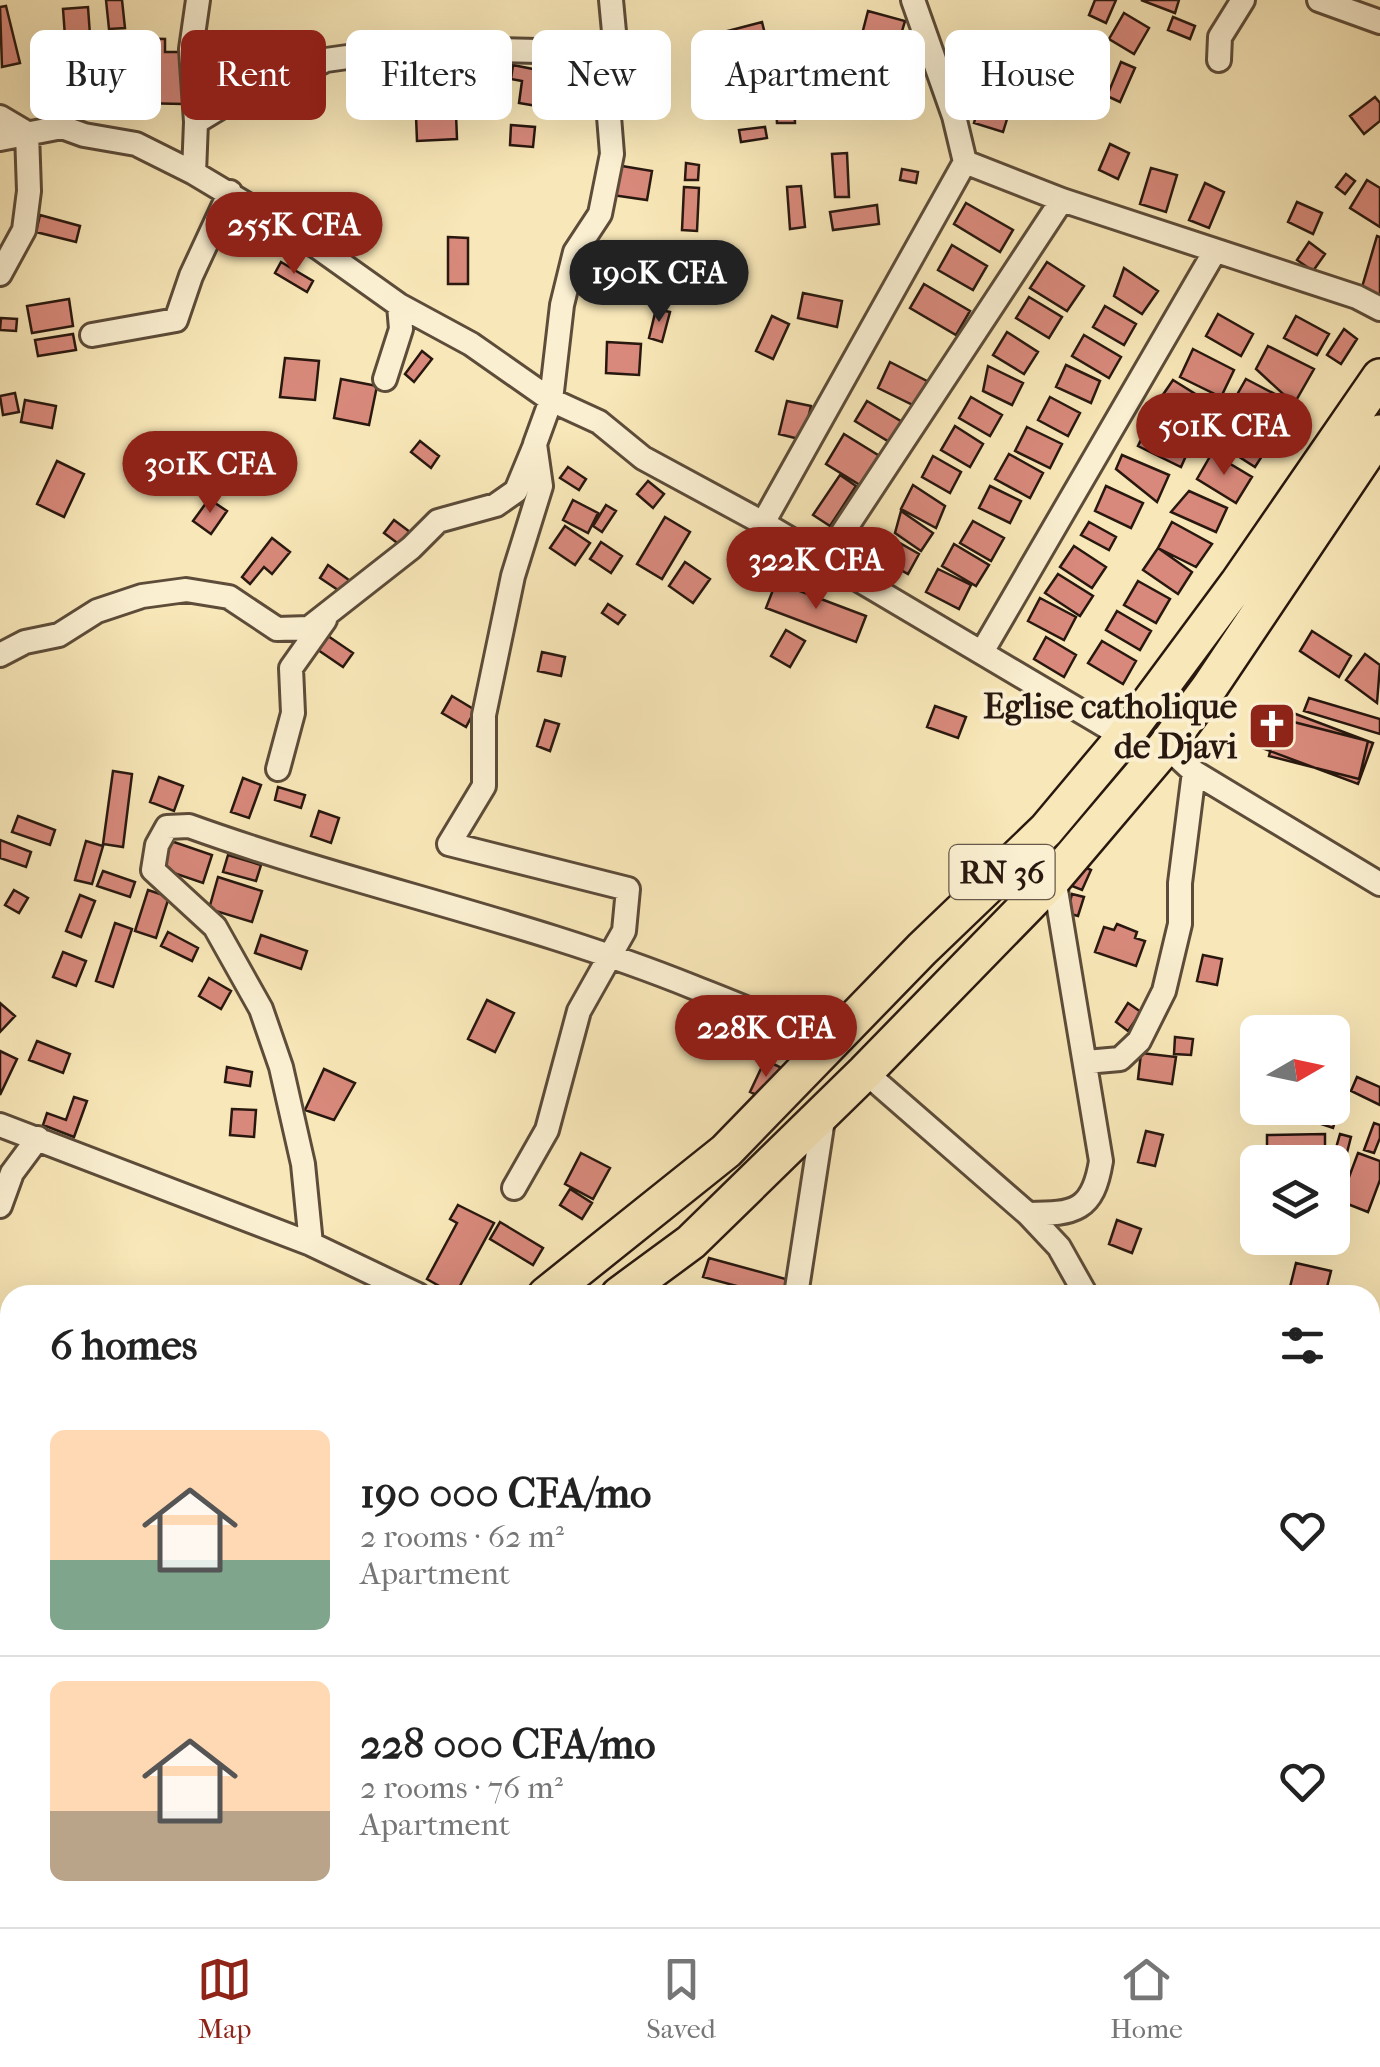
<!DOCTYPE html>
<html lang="en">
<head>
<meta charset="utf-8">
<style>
  :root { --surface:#fff; --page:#f2f2f2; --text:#222; --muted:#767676; --line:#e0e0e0; --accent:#8f2418 }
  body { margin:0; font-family:"IM FELL French Canon",serif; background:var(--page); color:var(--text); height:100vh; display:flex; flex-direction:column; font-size:38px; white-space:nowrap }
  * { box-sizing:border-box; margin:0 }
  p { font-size:32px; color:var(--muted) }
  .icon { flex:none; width:55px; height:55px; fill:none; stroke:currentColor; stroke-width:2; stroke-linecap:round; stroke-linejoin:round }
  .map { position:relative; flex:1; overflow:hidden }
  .sheet { position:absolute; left:0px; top:1285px; width:1380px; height:642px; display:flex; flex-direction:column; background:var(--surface); border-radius:30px 30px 0 0; box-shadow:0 10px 40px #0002 }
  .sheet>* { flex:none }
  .banner { position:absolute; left:30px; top:30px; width:1320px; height:90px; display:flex; gap:20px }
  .needle { width:65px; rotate:81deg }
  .fabs { position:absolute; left:1240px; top:1015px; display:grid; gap:20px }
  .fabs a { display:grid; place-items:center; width:110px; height:110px; border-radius:15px; background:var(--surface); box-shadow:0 10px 40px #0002; font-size:50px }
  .price { position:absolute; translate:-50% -85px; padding:0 22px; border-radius:35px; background:var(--accent); color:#fff; font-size:32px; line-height:65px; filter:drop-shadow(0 2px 5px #0008) }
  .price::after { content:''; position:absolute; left:50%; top:60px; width:30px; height:22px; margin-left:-15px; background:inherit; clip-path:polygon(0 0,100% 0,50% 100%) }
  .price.active { background:#222; color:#fff }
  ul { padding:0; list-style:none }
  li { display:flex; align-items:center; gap:30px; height:250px; padding:0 50px }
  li+li { border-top:2px solid var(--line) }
  li span { display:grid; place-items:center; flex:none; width:280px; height:200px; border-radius:15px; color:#555 }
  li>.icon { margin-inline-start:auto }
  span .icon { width:120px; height:120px; fill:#fffc; stroke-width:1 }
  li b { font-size:42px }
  h2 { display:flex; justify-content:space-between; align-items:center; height:120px; padding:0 50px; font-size:42px }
  .pill { padding:0 35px; border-radius:15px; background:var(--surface); box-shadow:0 10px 40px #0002; font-size:35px; line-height:90px }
  .pill.active { background:var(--accent); color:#fff }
  .menu { display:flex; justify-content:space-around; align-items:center; height:140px; border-top:2px solid var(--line); background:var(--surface); font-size:28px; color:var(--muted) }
  .menu a { display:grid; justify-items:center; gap:5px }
  .menu .active { color:var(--accent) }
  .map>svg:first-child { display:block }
</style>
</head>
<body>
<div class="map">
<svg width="1380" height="1927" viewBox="0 0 1380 1927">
  <rect width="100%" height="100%" fill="#f8e7b8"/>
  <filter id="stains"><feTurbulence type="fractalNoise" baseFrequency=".002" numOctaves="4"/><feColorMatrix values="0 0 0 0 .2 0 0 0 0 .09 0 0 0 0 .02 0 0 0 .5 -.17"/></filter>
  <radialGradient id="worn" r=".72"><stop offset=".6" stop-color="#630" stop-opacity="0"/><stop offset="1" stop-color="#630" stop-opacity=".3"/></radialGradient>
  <!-- building -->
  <path fill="#d8897b" stroke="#29180f" stroke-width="2.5" d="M 106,0 L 122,0 L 125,28 L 109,29 Z
    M 1095,0 L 1116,0 L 1106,23 L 1089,15 Z
    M 1141,0 L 1179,0 L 1175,13 Z
    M 6,6 L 20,63 L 2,67 L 0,7 Z
    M 88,7 L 92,63 L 67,64 L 63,9 Z
    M 868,11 L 905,21 L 897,48 L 861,38 Z
    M 1124,13 L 1149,28 L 1134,54 L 1109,39 Z
    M 1173,17 L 1195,26 L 1190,39 L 1168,30 Z
    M 762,22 L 768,46 L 730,56 L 724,32 Z
    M 131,38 L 165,39 L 165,52 L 184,52 L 183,104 L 138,103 L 140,55 L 131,55 Z
    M 583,55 L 586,71 L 555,76 L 553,59 Z
    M 203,62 L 230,63 L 230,75 L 203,74 Z
    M 1121,62 L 1135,68 L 1120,102 L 1107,96 Z
    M 513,65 L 543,71 L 537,106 L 519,103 L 522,81 L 511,79 Z
    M 831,72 L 833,105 L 805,107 L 803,74 Z
    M 428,81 L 430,97 L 415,99 L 414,82 Z
    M 986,81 L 1016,90 L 1003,132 L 974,123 Z
    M 1375,97 L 1380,103 L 1380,121 L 1364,134 L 1350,116 Z
    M 794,99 L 795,123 L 777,123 L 776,100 Z
    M 456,114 L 457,139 L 417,141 L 416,116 Z
    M 511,125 L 535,127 L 533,147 L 510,145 Z
    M 765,127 L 767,138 L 741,142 L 739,130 Z
    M 1110,144 L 1129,153 L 1118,179 L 1099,170 Z
    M 847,153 L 849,197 L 835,197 L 832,154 Z
    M 686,163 L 699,165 L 698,180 L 685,180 Z
    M 616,165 L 652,171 L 647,200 L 612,195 Z
    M 1151,168 L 1177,175 L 1166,212 L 1140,204 Z
    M 902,169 L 918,172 L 916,183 L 900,180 Z
    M 1346,174 L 1355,181 L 1345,194 L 1336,187 Z
    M 1367,180 L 1380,188 L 1380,227 L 1350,208 Z
    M 1205,183 L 1224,192 L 1209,228 L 1189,220 Z
    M 801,186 L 805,227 L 790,229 L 787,187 Z
    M 684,187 L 699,188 L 697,231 L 682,230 Z
    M 1297,202 L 1322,213 L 1313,234 L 1288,222 Z
    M 966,203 L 1013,230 L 1000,252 L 954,224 Z
    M 877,205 L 879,224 L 833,230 L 830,212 Z
    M 40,215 L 80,226 L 76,242 L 36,232 Z
    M 1377,236 L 1380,237 L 1380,299 L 1360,294 Z
    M 448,237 L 468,238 L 468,284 L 448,284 Z
    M 1309,242 L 1325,254 L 1313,271 L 1297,260 Z
    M 952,245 L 987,266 L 973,290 L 938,270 Z
    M 281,262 L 313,281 L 307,292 L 275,273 Z
    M 1047,262 L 1084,286 L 1067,311 L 1030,288 Z
    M 1124,268 L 1158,291 L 1142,314 L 1114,296 Z
    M 924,284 L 970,311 L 956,335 L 910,308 Z
    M 803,293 L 842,301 L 837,327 L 798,318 Z
    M 1029,297 L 1062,317 L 1049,338 L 1016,318 Z
    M 69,299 L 73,326 L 32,333 L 27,306 Z
    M 1105,306 L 1136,324 L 1124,345 L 1093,327 Z
    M 656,309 L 670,312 L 662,342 L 649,338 Z
    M 1218,314 L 1253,334 L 1241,356 L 1206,336 Z
    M 772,316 L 789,324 L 773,359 L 756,351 Z
    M 1296,316 L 1329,334 L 1317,355 L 1284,338 Z
    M 1,318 L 17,319 L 16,331 L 0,330 Z
    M 1344,329 L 1357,339 L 1341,364 L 1327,355 Z
    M 1007,332 L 1038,352 L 1024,374 L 993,355 Z
    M 73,334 L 76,350 L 38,356 L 35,340 Z
    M 1084,335 L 1121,357 L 1109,378 L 1072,356 Z
    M 607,342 L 641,344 L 639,375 L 606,373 Z
    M 1268,346 L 1314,369 L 1294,404 L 1256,369 Z
    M 1193,349 L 1234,370 L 1221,397 L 1180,377 Z
    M 422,351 L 432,359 L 414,382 L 405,374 Z
    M 285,358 L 319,361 L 315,400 L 280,397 Z
    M 890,362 L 927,381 L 915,406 L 878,388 Z
    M 1066,365 L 1100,381 L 1091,403 L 1056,387 Z
    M 988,366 L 1023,383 L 1012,405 L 983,391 Z
    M 341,379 L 377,386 L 369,425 L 334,418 Z
    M 1246,379 L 1294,404 L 1281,429 L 1234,400 Z
    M 1173,380 L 1213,405 L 1198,428 L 1158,402 Z
    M 15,393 L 19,412 L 3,415 L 0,396 Z
    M 971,397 L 1002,415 L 990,436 L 959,418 Z
    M 1050,397 L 1080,413 L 1068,436 L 1038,420 Z
    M 25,400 L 56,406 L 52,428 L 21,422 Z
    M 787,401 L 811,406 L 803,440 L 779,434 Z
    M 867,401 L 904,423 L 891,443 L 855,421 Z
    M 1233,414 L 1273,439 L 1255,467 L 1216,442 Z
    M 1151,419 L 1193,440 L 1181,467 L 1138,446 Z
    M 955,426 L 983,444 L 970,467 L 941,450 Z
    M 1027,427 L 1062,444 L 1050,468 L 1015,451 Z
    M 844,434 L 886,460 L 868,490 L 826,464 Z
    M 420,441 L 439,456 L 431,468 L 411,452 Z
    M 1212,453 L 1252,477 L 1236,503 L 1197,479 Z
    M 1009,454 L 1043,473 L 1030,498 L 995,479 Z
    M 1122,455 L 1169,475 L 1157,502 L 1116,469 Z
    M 933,456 L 961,472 L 950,493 L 922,477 Z
    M 57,461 L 84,474 L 64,517 L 37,504 Z
    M 568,467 L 586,479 L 579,490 L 560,478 Z
    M 840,475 L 856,486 L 830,526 L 813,515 Z
    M 648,481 L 664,494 L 653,508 L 637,494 Z
    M 913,485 L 945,506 L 936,528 L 901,509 Z
    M 990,486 L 1021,501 L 1010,523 L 979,508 Z
    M 1106,486 L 1143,503 L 1131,528 L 1095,511 Z
    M 1189,491 L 1227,508 L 1216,532 L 1171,512 Z
    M 209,499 L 227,511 L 211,534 L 193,521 Z
    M 573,500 L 598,513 L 588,533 L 563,520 Z
    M 606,505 L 616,511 L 602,532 L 593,526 Z
    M 901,511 L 933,533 L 921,551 L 895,533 Z
    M 665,517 L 690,532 L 662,579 L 637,564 Z
    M 394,520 L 410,532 L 400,545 L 384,533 Z
    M 973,521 L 1004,538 L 991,561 L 960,543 Z
    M 1089,522 L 1116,537 L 1109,550 L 1081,535 Z
    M 1172,522 L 1212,544 L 1196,567 L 1158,548 Z
    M 565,526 L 590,543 L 575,565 L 550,548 Z
    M 884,534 L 919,554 L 908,574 L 876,556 Z
    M 272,538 L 290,552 L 272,574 L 264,567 L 250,584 L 242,577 Z
    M 601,542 L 622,556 L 611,573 L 590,559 Z
    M 954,544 L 989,565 L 976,586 L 942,566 Z
    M 1074,546 L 1106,567 L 1092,588 L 1060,567 Z
    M 1158,548 L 1192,572 L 1178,594 L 1143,570 Z
    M 685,562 L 710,579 L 693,603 L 669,586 Z
    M 328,565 L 349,580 L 341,592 L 320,578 Z
    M 938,569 L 971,585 L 959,609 L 926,592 Z
    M 1058,574 L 1093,596 L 1080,616 L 1045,593 Z
    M 1138,581 L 1170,599 L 1156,623 L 1124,605 Z
    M 776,582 L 866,616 L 856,642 L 766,608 Z
    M 1040,598 L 1076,617 L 1064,640 L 1028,621 Z
    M 608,604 L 625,615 L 618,624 L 602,613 Z
    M 1117,611 L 1151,631 L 1140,650 L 1106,630 Z
    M 786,630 L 805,641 L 790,667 L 771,656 Z
    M 1312,631 L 1351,656 L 1339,677 L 1300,651 Z
    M 328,636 L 353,653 L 343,667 L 318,650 Z
    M 1046,637 L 1076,655 L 1064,677 L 1034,659 Z
    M 1102,641 L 1136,661 L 1123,684 L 1088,663 Z
    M 542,652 L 565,657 L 561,676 L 538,671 Z
    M 1365,654 L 1380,665 L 1377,703 L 1346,680 Z
    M 452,696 L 475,710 L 466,727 L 442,713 Z
    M 1309,698 L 1380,719 L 1380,734 L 1304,711 Z
    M 935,706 L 966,717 L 958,738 L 927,727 Z
    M 1277,707 L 1373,743 L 1358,784 L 1262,748 Z
    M 1278,718 L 1368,741 L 1359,779 L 1269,756 Z
    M 545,720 L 559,724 L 550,751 L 537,746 Z
    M 113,771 L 132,774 L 123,847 L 103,844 Z
    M 159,777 L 183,786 L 174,811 L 150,802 Z
    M 243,778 L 261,785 L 249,818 L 231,812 Z
    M 278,787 L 305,795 L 301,808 L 275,800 Z
    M 319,811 L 339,818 L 331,843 L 311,836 Z
    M 18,816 L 55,830 L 50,845 L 12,832 Z
    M 0,840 L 31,852 L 26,867 L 0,858 Z
    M 86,841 L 103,846 L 92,884 L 75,880 Z
    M 171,841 L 212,855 L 203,883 L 162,869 Z
    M 228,855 L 261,865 L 256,881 L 223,872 Z
    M 1075,863 L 1091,870 L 1082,890 L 1067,884 Z
    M 103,871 L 135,882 L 130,897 L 97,886 Z
    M 218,877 L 262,891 L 252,922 L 209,909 Z
    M 14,890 L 28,898 L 19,913 L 5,905 Z
    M 148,890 L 169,897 L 156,938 L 135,931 Z
    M 1072,894 L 1084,897 L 1078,916 L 1067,913 Z
    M 80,895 L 95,901 L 81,937 L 66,931 Z
    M 115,923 L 132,929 L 113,987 L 96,981 Z
    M 1117,924 L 1137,932 L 1135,938 L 1145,941 L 1136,966 L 1095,952 L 1104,927 L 1114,930 Z
    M 168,932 L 198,948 L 192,961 L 161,946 Z
    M 261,935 L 307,951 L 301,969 L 255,953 Z
    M 63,952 L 86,961 L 76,986 L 53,977 Z
    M 1203,955 L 1222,959 L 1217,985 L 1197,981 Z
    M 209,978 L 231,991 L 221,1009 L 199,996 Z
    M 487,1000 L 514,1013 L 495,1052 L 468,1039 Z
    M 0,1003 L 15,1016 L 0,1032 Z
    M 1128,1003 L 1141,1012 L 1128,1031 L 1116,1022 Z
    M 1175,1037 L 1193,1039 L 1191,1055 L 1174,1054 Z
    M 37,1041 L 70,1054 L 63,1073 L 29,1060 Z
    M 0,1051 L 17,1059 L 0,1095 Z
    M 1141,1053 L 1176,1057 L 1172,1084 L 1138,1079 Z
    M 765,1060 L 782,1068 L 767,1100 L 750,1092 Z
    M 227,1067 L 252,1072 L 250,1086 L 225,1082 Z
    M 324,1069 L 355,1083 L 334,1120 L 305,1110 Z
    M 1357,1077 L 1380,1087 L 1380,1105 L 1351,1091 Z
    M 1332,1081 L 1346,1085 L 1333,1128 L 1312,1121 L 1316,1108 L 1332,1108 Z
    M 74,1097 L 87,1101 L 74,1137 L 43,1125 L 47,1113 L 66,1120 Z
    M 232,1109 L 256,1110 L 254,1137 L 230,1135 Z
    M 1374,1123 L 1380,1125 L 1380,1138 L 1374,1153 L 1364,1150 Z
    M 1146,1131 L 1163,1135 L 1155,1166 L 1138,1162 Z
    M 1325,1134 L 1325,1159 L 1267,1161 L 1267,1135 Z
    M 1340,1134 L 1351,1137 L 1341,1176 L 1332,1174 L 1332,1162 Z
    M 581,1153 L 610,1168 L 593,1199 L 565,1184 Z
    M 1358,1153 L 1380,1161 L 1380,1180 L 1368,1212 L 1340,1201 Z
    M 1258,1178 L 1258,1195 L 1247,1196 L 1246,1179 Z
    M 570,1189 L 592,1203 L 582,1219 L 560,1205 Z
    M 458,1205 L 494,1223 L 455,1295 L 427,1279 L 457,1223 L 450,1219 Z
    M 1117,1220 L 1141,1229 L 1132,1253 L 1109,1244 Z
    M 500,1222 L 543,1248 L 533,1265 L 490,1239 Z
    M 709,1258 L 793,1281 L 788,1295 L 770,1295 L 703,1277 Z
    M 1296,1263 L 1331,1271 L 1325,1295 L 1288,1295 Z
    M 1370,1407 L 1380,1409 L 1373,1446 L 1370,1446 Z
    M 10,1420 L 10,1486 L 0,1481 L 0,1442 Z
    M 1370,1451 L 1379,1453 L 1373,1480 L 1370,1479 Z
    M 1370,1556 L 1380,1558 L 1380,1599 L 1370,1598 Z
    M 1370,1634 L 1380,1637 L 1380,1658 L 1370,1655 Z
    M 597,1918 L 616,1918 L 617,1927 L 598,1927 Z"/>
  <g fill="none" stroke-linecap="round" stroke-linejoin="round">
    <!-- minor casing -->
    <g stroke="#5d4c39" stroke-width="28">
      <path id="minor" d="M 1319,0 L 1380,22
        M 1219,60 L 1220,37 L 1243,0
        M 0,117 L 27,133 L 29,191 L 24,230 L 0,274
        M 196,122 L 247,91 L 281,81 L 326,60 L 412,48 L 616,53
        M 0,139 L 62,127 L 84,135 L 136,144 L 194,173 L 319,248 L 399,305 L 471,344 L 551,400 L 599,422 L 643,458 L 763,523 L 1124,737
        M 965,162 L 1062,200 L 1357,297 L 1380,309
        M 194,173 L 196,122 L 191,49 L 198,0
        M 92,335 L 176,320 L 191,276 L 230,192
        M 385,379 L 401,329 L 399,305
        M 763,523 L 965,162 L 954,116 L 913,0
        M 824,561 L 1062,200
        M 982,652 L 1215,251
        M 0,655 L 25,642 L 59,635 L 97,611 L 142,596 L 186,590 L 229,597 L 277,629 L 309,628 L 411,548 L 438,521 L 496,505 L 516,491 L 535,445
        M 1166,746 L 1194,772 L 1380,884
        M 278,769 L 293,713 L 291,668 L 325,620
        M 1086,1062 L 1120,1059 L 1139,1041 L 1164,991 L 1180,924 L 1180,883 L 1194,772
        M 865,1072 L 1028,1214 L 1059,1247 L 1086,1295
        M 0,1125 L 311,1244 L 418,1295
        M 514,1188 L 547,1130 L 579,1011 L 624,931 L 628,889 L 449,844 L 484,786 L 484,715 L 513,576 L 541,486 L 535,444 L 551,400 L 562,305 L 575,252 L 600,214 L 612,154 L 608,104 L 616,53 L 611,0
        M 0,1206 L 12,1173 L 38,1138
        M 1028,1214 C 1075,1214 1093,1211 1101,1161 L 1054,878
        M 311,1244 L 303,1164 L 281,1067 L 261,1009 L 215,927 L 153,870 L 157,845 L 167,827 L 189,826 C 355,886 530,921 693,987 C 738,1005 784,1022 825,1047
        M 796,1295 L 824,1113
        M 1370,1768 L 1380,1773
        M 0,1888 L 10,1892
        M 77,1918 L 101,1927
        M 1366,1918 L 1370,1927"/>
    </g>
    <!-- primary casing -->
    <g stroke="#29180f" stroke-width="40">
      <path id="primary" d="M 546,1295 L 726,1151 L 922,949 L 1046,830 L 1124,737 L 1238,583 L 1380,377
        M 619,1295 L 691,1242 L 865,1072 L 1054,878 L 1166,746 L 1209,688 L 1380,433
        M 0,1746 L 10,1739
        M 0,1791 L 10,1783"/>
    </g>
    <!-- minor -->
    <use href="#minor" stroke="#faefd1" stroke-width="22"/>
    <!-- primary -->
    <use href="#primary" stroke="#f8e7b8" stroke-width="35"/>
  </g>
  <!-- icons -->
  <defs>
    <g id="church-square" transform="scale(2.5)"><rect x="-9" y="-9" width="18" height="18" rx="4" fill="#8f2418" stroke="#faefd1"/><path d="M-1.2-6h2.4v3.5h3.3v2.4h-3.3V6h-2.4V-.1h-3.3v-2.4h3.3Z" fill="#fff"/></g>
  </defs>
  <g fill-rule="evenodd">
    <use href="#church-square" x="1272" y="726"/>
  </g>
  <g text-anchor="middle" stroke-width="8" stroke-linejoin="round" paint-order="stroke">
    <!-- shield labels -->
    <rect fill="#faefd1" stroke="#685849" stroke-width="2.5" x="949.5" y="845" width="105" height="54" rx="8"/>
    <g font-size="32" font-weight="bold" fill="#29180f">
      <text x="1002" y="883">RN 36</text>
    </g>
    <!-- poi labels -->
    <g font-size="35" font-weight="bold" fill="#29180f" stroke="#faefd1" text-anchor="end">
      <text x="1237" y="718">Eglise catholique<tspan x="1237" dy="40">de Djavi</tspan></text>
    </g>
  </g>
  <rect width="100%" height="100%" filter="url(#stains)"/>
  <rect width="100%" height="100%" fill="url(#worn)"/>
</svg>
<div class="fabs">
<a><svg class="needle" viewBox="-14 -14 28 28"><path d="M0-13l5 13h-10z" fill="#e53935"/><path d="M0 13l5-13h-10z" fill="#767676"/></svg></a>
<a><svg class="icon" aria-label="layers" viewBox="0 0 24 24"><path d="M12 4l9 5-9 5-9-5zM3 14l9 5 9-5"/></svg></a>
</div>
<b class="price" style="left:294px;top:277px">255K CFA</b>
<b class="price active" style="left:659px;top:325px">190K CFA</b>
<b class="price" style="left:1224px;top:478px">501K CFA</b>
<b class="price" style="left:210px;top:516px">301K CFA</b>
<b class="price" style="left:816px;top:612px">322K CFA</b>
<b class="price" style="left:766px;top:1080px">228K CFA</b>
<div class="banner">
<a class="pill">Buy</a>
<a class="pill active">Rent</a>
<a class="pill">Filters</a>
<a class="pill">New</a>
<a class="pill">Apartment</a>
<a class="pill">House</a>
</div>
<section class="sheet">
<h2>6 homes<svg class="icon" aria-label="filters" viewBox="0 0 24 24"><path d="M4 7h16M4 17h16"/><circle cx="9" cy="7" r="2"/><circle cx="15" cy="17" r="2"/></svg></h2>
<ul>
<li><span style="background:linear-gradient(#ffd9b3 65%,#7fa58c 0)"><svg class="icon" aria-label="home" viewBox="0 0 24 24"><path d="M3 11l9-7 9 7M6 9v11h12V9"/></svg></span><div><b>190 000 CFA/mo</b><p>2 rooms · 62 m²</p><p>Apartment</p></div><svg class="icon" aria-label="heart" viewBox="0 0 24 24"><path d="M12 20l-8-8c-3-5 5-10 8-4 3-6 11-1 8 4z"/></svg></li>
<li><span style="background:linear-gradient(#ffd9b3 65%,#b9a48a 0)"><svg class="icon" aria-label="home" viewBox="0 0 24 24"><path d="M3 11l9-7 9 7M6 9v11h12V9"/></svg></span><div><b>228 000 CFA/mo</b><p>2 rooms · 76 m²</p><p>Apartment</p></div><svg class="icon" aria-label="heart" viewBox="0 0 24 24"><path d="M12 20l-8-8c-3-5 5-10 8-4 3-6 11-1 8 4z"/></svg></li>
</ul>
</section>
</div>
<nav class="menu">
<a class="active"><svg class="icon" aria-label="map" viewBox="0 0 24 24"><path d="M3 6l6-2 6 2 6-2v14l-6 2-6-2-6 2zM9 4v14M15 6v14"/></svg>Map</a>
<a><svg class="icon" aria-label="saved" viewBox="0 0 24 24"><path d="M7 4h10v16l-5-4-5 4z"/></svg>Saved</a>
<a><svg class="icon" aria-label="home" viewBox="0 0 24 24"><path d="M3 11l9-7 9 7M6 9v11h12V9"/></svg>Home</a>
</nav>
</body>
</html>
